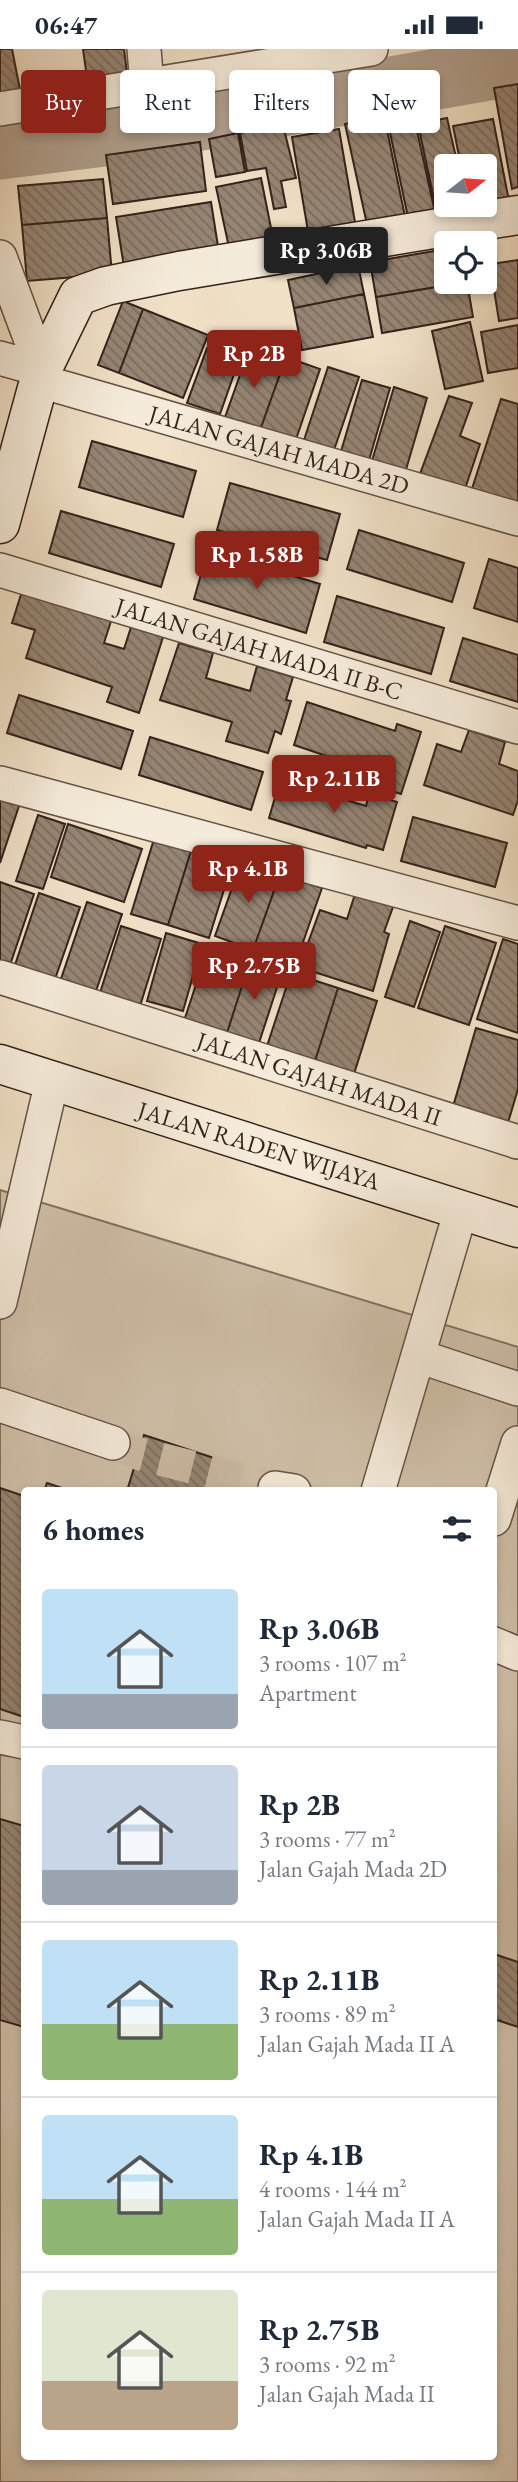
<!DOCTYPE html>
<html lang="en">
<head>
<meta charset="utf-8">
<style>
  :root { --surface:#fff; --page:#f6f6f7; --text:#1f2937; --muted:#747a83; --line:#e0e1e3; --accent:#8f2418 }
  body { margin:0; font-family:"EB Garamond",serif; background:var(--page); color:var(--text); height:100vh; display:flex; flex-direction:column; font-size:26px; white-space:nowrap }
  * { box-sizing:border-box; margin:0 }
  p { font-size:23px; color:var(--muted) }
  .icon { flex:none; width:38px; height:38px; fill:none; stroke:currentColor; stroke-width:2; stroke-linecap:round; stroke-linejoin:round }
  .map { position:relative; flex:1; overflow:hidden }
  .drawer { position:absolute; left:21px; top:1438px; width:476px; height:973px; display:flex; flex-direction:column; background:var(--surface); border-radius:7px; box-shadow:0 4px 10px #0003 }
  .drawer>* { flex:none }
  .banner { position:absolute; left:21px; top:21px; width:476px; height:63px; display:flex; gap:14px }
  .needle { width:46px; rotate:73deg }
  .controls { position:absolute; left:434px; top:105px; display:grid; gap:14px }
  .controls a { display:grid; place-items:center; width:63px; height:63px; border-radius:7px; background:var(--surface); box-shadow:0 4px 10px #0003; font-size:35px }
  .price { position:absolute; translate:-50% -60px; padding:0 16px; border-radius:7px; background:var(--accent); color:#fff; font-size:23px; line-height:46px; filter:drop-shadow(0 2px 4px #0008) }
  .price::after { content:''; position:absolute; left:50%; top:42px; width:21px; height:16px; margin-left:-10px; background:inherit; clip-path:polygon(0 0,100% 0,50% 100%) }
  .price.current { background:#222; color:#fff }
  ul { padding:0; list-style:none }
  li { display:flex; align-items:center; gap:21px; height:175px; padding:0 21px }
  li+li { border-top:2px solid var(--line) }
  li span { display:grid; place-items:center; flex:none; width:196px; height:140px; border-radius:7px; color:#555 }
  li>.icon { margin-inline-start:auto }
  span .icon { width:84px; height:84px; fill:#fffc; stroke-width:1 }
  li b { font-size:30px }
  h2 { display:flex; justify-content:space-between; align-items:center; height:84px; padding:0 21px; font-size:30px }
  .chip { padding:0 24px; border-radius:7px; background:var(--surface); box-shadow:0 4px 10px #0003; font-size:24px; line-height:63px }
  .chip.current { background:var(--accent); color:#fff }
  .status { display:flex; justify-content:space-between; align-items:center; height:49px; padding:0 35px; background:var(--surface); direction:ltr }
  .status svg { height:19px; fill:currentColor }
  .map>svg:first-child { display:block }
</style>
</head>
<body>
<div class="status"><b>06:47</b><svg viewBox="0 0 49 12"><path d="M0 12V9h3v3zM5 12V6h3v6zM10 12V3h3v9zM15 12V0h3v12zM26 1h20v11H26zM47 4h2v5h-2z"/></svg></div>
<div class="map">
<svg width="518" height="2433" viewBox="0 0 518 2433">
  <defs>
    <pattern id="building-back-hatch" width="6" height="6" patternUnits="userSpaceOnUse" patternTransform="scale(1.75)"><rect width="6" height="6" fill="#968574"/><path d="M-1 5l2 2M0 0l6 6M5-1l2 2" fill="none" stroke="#7b6c5e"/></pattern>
  </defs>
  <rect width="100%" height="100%" fill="#f0e0c6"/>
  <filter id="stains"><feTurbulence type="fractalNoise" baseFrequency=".00286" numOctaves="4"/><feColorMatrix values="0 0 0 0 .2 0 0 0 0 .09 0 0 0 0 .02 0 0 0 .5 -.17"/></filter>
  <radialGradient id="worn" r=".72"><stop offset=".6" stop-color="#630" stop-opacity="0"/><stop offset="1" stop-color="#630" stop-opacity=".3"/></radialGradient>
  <!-- pitch -->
  <path fill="#d0c0a9" stroke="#827162" stroke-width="2" fill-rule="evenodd" d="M 0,1141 L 518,1298 L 518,2433 L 0,2433 ZM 24,1442 L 494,1442 L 494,2408 L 24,2408 Z"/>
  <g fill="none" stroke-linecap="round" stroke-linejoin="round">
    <!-- river -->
    <path stroke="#b09f8c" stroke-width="61" d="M 0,100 L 120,85 L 518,16"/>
  </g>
  <!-- building -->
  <path fill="url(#building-back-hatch)" stroke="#35221b" stroke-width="2" d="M 0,0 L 12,0 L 20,41 L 0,45 Z
    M 83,0 L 124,0 L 127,24 L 87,29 Z
    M 518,35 L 518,138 L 512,140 L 494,39 Z
    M 412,59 L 436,168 L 409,173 L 386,65 Z
    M 384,67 L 406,172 L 368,180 L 345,75 Z
    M 447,69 L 458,117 L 446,117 L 446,156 L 466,156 L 439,174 L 418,75 Z
    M 493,70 L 509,152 L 485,156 L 485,117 L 461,117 L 453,77 Z
    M 283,76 L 296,129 L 281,132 L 286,158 L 274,160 L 266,119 L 247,122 L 240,84 Z
    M 339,80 L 356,179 L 309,188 L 292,88 Z
    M 238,84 L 245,123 L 216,128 L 209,90 Z
    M 200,93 L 206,142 L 113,155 L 106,106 Z
    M 261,129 L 274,194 L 230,203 L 216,138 Z
    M 103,130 L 107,169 L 22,176 L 18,137 Z
    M 211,153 L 220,210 L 125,224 L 116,168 Z
    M 107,169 L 112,225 L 27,232 L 22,176 Z
    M 446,200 L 446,233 L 466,233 L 376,248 L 370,213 Z
    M 518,211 L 518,269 L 499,272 L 490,215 Z
    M 358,216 L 364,245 L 294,259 L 288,231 Z
    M 467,233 L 473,268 L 382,284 L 376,248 Z
    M 364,245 L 373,288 L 302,301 L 294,259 Z
    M 123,252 L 143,260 L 119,324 L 98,316 Z
    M 143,260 L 208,286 L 183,349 L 119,324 Z
    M 470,273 L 483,332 L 445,340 L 432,282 Z
    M 518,276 L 518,319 L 488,324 L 481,283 Z
    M 251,295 L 286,308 L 258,387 L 223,374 Z
    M 207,299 L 239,311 L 220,365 L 187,354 Z
    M 286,308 L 320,320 L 293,399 L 258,387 Z
    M 328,318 L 359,328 L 333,404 L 303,394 Z
    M 362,331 L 390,339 L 365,425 L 337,416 Z
    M 394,338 L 427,349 L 405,424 L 371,415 Z
    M 449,347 L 472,354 L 460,387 L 480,395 L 462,449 L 417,433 Z
    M 501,350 L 518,355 L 518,461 L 468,452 Z
    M 92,392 L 196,422 L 183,468 L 79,438 Z
    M 230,434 L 340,465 L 327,511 L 217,481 Z
    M 61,462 L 174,495 L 161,538 L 49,504 Z
    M 359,481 L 464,514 L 452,553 L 347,520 Z
    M 208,501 L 320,535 L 306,584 L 194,550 Z
    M 489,510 L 518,519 L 518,573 L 474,559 Z
    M 23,539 L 112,569 L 104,594 L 124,600 L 132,575 L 164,585 L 139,664 L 107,653 L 112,638 L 26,609 L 35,581 L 12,574 Z
    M 337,547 L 444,579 L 431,625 L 324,593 Z
    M 463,589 L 518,606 L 518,653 L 450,632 Z
    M 179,594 L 213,604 L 206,629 L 250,642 L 257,617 L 293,628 L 286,651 L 291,652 L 281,685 L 275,682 L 268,704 L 226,692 L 232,673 L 160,651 Z
    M 19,646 L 133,682 L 121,720 L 7,684 Z
    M 307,653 L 395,682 L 397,675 L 421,683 L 401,745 L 375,737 L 380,725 L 294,696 Z
    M 469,681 L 505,693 L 499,715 L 518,722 L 518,751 L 513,766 L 424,736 L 437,695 L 461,703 Z
    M 150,688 L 263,723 L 251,761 L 139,726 Z
    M 280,731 L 366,757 L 369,745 L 397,753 L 383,801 L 367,796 L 366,799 L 269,769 Z
    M 0,748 L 20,754 L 0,814 Z
    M 38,766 L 65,775 L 43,840 L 16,832 Z
    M 413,768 L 507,794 L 495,838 L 401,812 Z
    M 68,775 L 142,800 L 124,853 L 51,828 Z
    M 154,790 L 191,802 L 168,876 L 131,865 Z
    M 191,802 L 232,815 L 209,889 L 168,876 Z
    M 242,811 L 280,825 L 253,901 L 215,887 Z
    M 280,825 L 322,839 L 295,916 L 253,901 Z
    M 0,833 L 34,845 L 9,919 L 0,916 Z
    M 356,842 L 394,855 L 384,883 L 389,885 L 373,942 L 302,919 L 306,905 L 304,905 L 320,861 L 347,870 Z
    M 39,844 L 80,858 L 54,933 L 14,919 Z
    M 87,853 L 122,865 L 96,942 L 61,930 Z
    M 410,872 L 440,883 L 414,958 L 385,948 Z
    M 121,877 L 161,890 L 140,957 L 100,944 Z
    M 445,877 L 496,894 L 469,976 L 418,959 Z
    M 166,884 L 202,895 L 183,962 L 147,952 Z
    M 503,890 L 518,895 L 518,984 L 477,970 Z
    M 209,896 L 251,909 L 226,987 L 184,972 Z
    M 251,909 L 283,920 L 258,997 L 226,987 Z
    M 291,924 L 338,939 L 315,1012 L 267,997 Z
    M 338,939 L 377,952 L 354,1025 L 315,1012 Z
    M 476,979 L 518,991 L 518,1040 L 507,1077 L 452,1061 Z
    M 144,1386 L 226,1413 L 218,1442 L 127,1442 Z
    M 47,1434 L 71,1442 L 44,1442 Z
    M 0,1439 L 24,1447 L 24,1668 L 0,1660 Z
    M 0,1770 L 24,1777 L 24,1978 L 0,1971 Z
    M 494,1905 L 518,1913 L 518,1978 L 494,1970 Z"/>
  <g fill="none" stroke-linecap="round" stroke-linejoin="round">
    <!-- street-tunnel -->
    <path stroke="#cbbaa4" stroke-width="33" stroke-dasharray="33 17" stroke-linecap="butt" d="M 113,1394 L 140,1405 L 275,1439"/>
    <!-- street casing -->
    <g stroke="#645246" stroke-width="36">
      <path id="street" d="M 144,0 L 147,37
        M 0,60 L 371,0
        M 0,208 L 42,321
        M 0,309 L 42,321
        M 40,332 L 518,470
        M 0,521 L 518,678
        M 0,734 L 518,874
        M 0,928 L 518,1093
        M 0,1253 L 52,1032
        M 418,1307 L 518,1340
        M 0,1356 L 113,1394
        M 275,1439 L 294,1442
        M 378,1442 L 461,1161
        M 494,1470 L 518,1394
        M 494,1595 L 518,1605
        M 0,1688 L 24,1693"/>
    </g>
    <!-- secondary casing -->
    <g stroke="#35221b" stroke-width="41">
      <path id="secondary" d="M 0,475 L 42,321 L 78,247 L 106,237 L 179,222 L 518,166
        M 0,1015 L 518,1179"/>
    </g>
    <!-- street -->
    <use href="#street" stroke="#f5ebda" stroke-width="33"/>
    <!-- secondary -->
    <use href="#secondary" stroke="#f5ebda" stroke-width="38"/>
  </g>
  <g text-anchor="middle" stroke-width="5" stroke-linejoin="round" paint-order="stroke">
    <!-- street labels -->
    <g font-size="24" fill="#35221b" stroke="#f5ebda">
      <text transform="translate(279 401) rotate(16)" y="8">JALAN GAJAH MADA 2D</text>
      <text transform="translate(259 600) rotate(17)" y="8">JALAN GAJAH MADA II B-C</text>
      <text transform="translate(319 1030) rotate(18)" y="8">JALAN GAJAH MADA II</text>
      <text transform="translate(259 1097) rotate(17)" y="8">JALAN RADEN WIJAYA</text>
    </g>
  </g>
  <rect width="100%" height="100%" filter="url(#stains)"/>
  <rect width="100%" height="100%" fill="url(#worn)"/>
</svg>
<div class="controls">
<a><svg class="needle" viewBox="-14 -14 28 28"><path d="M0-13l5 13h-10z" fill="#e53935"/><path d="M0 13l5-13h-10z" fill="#747a83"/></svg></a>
<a><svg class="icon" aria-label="locate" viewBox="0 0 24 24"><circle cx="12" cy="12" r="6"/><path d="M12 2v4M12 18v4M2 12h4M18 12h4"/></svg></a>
</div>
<b class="price current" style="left:326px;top:238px">Rp 3.06B</b>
<b class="price" style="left:254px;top:341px">Rp 2B</b>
<b class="price" style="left:257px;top:542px">Rp 1.58B</b>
<b class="price" style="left:334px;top:766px">Rp 2.11B</b>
<b class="price" style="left:248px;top:856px">Rp 4.1B</b>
<b class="price" style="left:254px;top:953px">Rp 2.75B</b>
<div class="banner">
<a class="chip current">Buy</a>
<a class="chip">Rent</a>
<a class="chip">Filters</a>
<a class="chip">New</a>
</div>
<section class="drawer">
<h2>6 homes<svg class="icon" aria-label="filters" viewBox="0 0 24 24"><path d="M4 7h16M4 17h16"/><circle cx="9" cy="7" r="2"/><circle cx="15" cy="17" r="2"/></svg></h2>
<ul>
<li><span style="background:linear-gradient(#bfe0f5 75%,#9aa5b1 0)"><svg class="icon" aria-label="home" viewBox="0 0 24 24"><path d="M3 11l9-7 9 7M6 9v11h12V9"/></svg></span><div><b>Rp 3.06B</b><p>3 rooms · 107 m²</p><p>Apartment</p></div></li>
<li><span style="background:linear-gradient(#c9d6e8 75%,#9aa5b1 0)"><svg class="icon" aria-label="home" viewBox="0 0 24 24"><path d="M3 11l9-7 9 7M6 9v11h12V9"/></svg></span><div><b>Rp 2B</b><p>3 rooms · 77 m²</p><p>Jalan Gajah Mada 2D</p></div></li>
<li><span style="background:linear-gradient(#bfe0f5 60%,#8fb573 0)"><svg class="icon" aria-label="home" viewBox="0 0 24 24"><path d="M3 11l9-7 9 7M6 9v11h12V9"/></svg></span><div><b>Rp 2.11B</b><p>3 rooms · 89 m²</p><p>Jalan Gajah Mada II A</p></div></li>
<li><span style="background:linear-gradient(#bfe0f5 60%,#8fb573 0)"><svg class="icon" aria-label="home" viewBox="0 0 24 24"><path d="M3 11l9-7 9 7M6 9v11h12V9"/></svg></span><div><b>Rp 4.1B</b><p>4 rooms · 144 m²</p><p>Jalan Gajah Mada II A</p></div></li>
<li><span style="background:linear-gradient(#dfe7d0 65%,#b9a48a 0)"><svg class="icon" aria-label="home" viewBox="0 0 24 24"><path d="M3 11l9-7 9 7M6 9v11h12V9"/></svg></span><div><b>Rp 2.75B</b><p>3 rooms · 92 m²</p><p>Jalan Gajah Mada II</p></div></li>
</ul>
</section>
</div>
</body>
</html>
